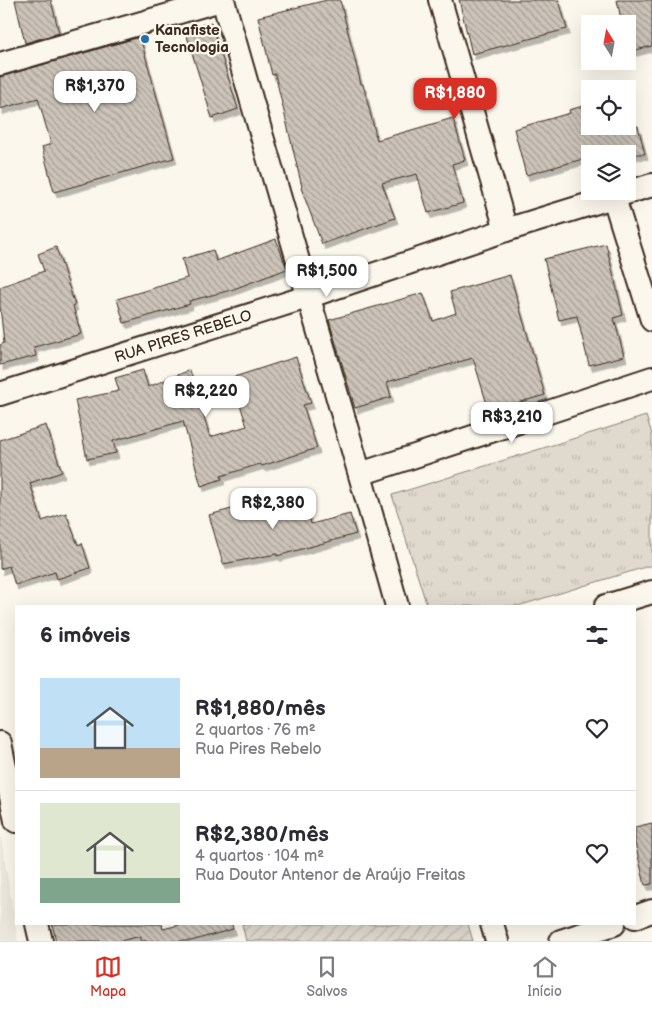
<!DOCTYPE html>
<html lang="pt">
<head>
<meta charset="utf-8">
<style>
  :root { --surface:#fff; --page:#f7f7f7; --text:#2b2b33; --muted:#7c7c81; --line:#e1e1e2; --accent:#d93025 }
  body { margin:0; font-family:"Balsamiq Sans",sans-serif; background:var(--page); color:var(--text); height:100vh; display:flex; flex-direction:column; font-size:19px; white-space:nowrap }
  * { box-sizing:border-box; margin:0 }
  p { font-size:16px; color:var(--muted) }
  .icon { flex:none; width:28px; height:28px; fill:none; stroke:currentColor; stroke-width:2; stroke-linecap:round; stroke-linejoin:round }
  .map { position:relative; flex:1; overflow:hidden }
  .side { position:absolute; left:15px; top:605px; width:621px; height:320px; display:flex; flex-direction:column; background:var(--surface); border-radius:0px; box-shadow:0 5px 20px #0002 }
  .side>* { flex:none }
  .needle { width:32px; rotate:349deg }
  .controls { position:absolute; left:581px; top:15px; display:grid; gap:10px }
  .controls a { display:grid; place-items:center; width:55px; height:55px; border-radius:0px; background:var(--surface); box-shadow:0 5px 20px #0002; font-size:25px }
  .price { position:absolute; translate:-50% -42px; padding:0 11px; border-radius:10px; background:#fff; color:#222; font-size:16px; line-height:32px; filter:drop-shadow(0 1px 2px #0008) }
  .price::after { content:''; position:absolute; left:50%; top:30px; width:15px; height:11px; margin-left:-8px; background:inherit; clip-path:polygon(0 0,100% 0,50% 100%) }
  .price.active { background:var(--accent); color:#fff }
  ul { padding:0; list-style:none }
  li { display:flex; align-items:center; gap:15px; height:125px; padding:0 25px }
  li+li { border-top:1px solid var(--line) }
  li span { display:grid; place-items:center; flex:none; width:140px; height:100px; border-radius:0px; color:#555 }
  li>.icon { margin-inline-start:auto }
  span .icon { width:60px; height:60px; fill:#fffc; stroke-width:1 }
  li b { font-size:21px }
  h2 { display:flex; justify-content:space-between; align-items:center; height:60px; padding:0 25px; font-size:21px }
  .tabs { display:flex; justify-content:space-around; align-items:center; height:70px; border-top:1px solid var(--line); background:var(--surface); font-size:14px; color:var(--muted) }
  .tabs a { display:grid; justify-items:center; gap:2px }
  .tabs .active { color:var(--accent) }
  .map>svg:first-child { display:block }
</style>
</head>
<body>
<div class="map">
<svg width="652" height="941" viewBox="0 0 652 941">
  <defs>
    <pattern id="park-tufts" width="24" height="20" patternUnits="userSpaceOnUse" patternTransform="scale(1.25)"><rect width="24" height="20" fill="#dfd9ce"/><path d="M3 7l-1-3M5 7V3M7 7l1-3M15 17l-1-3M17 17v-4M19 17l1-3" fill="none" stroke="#c0bab0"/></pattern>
    <pattern id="garden-furrows" width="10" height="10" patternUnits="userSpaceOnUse" patternTransform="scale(1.25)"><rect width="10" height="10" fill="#dfd9ce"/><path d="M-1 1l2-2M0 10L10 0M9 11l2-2" fill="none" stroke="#c0bab0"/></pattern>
    <pattern id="building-back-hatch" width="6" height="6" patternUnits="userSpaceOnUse" patternTransform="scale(1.25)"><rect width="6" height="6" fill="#ccc4b9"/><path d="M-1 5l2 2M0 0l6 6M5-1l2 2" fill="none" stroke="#a79f96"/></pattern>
    <filter id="shadow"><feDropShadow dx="3" dy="5.5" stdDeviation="0" flood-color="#0004"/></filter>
  </defs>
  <rect width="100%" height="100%" fill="#fbf7ec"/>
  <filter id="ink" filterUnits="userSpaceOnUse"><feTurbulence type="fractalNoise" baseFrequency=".02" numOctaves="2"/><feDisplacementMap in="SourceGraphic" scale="10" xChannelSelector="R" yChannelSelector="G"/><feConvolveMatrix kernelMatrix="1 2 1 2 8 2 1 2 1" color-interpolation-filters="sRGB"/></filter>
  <g filter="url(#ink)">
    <!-- built -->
    <path fill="#ede8dd" d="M 0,831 L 18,941 L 0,941 Z"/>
    <!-- park -->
    <path fill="url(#park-tufts)" stroke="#8d8276" d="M 646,416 L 652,434 L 652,565 L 518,606 L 427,606 L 392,495 Z"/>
    <!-- garden -->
    <path fill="url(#garden-furrows)" stroke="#8d8276" d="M 242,924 L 468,924 L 473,941 L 246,941 Z"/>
    <!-- building -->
    <path fill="url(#building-back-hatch)" stroke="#3b2a1e" filter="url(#shadow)" d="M 15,0 L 51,0 L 59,33 L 25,43 Z
      M 327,0 L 340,0 L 361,84 L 363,84 L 377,140 L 453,118 L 465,160 L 452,164 L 463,203 L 428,213 L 417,174 L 382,183 L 395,218 L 322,244 L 301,188 L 302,187 L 275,74 L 272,75 L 258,17 Z
      M 459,0 L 559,0 L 567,29 L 472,54 Z
      M 617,0 L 652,0 L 652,46 L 628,52 L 628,24 L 622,24 Z
      M 211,22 L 238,109 L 212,118 L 185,30 Z
      M 140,37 L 174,158 L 54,192 L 42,147 L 51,144 L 38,98 L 0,109 L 0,77 Z
      M 590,104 L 590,126 L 638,126 L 645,154 L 622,154 L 621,148 L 601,154 L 590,154 L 590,157 L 526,175 L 514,129 L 570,113 L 569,110 Z
      M 276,239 L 287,269 L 231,290 L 189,301 L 190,304 L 124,323 L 117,299 L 187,278 L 182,259 L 213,250 L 216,261 Z
      M 606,244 L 623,315 L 614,318 L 624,356 L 589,365 L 577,316 L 559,320 L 544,259 Z
      M 56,247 L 75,305 L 73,306 L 81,334 L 34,347 L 36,356 L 0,365 L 0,345 L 4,343 L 0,306 L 0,287 L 44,271 L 38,254 Z
      M 510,275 L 545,395 L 489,411 L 473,358 L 387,382 L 391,397 L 355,408 L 329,320 L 423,293 L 433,321 L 456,313 L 450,292 Z
      M 296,357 L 311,403 L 303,405 L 317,448 L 262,466 L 260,464 L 221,476 L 222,479 L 201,486 L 183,421 L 113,441 L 116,453 L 87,459 L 75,400 L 119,391 L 115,378 L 143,370 L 148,387 L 190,370 L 210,437 L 247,426 L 231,378 Z
      M 46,425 L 62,472 L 30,483 L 42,521 L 66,513 L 78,545 L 82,543 L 90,568 L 57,579 L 55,572 L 15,585 L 9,566 L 0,569 L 0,440 Z
      M 303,497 L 311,524 L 350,514 L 356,534 L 277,556 L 277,554 L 223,564 L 209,515 L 269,499 L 271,506 Z
      M 652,823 L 652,884 L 645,885 L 635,843 L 635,827 Z
      M 52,924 L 162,924 L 163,929 L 183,924 L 232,924 L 233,929 L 191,941 L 141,941 L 141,936 L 120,941 L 56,941 Z"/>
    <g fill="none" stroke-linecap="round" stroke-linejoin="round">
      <!-- minor casing -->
      <g stroke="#3b2a1e" stroke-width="26">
        <g id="minor">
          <path d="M 223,0 C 280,202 341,404 397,606"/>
          <path d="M 440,0 L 506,230"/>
          <path d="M 0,64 L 221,0"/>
          <path d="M 614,198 L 652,320"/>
          <path id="s1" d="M 0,394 L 307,297 L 506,230 L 652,185"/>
          <path d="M 360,474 L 652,378"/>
          <path d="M 606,606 L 652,592"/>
          <path d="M 0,743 L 16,821"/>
          <path d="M 635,917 L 652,911"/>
          <path d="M 37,924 L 41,941"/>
          <path d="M 492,924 L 497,941"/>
          <path d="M 561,941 L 614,924"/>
        </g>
      </g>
      <!-- minor -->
      <use href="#minor" stroke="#fbf7ec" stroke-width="22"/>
    </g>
  </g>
  <!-- markers -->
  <circle fill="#1f6fb2" stroke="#fbf7ec" stroke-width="2" cx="145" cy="39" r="5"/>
  <g text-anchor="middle" stroke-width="4.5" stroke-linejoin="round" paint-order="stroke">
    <!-- poi labels -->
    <g font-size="15" font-weight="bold" fill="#3b2a1e" stroke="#fbf7ec" text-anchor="start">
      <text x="155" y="35">Kanafiste<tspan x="155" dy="17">Tecnologia</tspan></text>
    </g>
    <!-- street labels -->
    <g font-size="15" fill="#3b2a1e" stroke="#fbf7ec">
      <text dy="5" stroke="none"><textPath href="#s1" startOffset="192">RUA PIRES REBELO</textPath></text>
    </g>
  </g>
</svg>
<div class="controls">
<a><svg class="needle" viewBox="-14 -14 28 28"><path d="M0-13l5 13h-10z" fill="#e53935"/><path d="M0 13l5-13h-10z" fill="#7c7c81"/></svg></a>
<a><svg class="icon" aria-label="locate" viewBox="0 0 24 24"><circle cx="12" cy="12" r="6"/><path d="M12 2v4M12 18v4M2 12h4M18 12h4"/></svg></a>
<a><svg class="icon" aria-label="layers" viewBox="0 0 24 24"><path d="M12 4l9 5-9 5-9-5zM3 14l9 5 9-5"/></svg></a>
</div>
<b class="price" style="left:95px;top:113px">R$1,370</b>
<b class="price active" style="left:455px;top:120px">R$1,880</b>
<b class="price" style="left:327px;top:298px">R$1,500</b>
<b class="price" style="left:206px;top:418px">R$2,220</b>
<b class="price" style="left:512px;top:444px">R$3,210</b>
<b class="price" style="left:273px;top:530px">R$2,380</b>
<section class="side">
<h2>6 imóveis<svg class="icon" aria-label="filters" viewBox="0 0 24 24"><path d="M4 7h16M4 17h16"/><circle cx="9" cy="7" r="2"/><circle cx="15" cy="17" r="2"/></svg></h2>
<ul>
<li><span style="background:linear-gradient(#bfe0f5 70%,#b9a48a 0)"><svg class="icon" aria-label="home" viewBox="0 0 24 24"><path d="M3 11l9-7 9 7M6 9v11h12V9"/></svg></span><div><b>R$1,880/mês</b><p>2 quartos · 76 m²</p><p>Rua Pires Rebelo</p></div><svg class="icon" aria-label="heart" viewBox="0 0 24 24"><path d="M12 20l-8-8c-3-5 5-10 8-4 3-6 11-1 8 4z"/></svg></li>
<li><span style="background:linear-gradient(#dfe7d0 75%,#7fa58c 0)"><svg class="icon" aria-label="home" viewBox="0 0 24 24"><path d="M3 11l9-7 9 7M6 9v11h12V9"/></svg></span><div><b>R$2,380/mês</b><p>4 quartos · 104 m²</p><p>Rua Doutor Antenor de Araújo Freitas</p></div><svg class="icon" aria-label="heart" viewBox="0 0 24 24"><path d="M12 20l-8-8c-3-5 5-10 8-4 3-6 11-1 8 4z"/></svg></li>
</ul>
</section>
</div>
<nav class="tabs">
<a class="active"><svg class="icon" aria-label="map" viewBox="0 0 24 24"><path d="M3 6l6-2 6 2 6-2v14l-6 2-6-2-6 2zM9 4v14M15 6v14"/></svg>Mapa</a>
<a><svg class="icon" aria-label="saved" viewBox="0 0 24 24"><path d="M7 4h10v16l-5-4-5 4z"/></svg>Salvos</a>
<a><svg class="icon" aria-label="home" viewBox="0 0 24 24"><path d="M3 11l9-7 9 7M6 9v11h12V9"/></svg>Início</a>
</nav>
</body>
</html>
